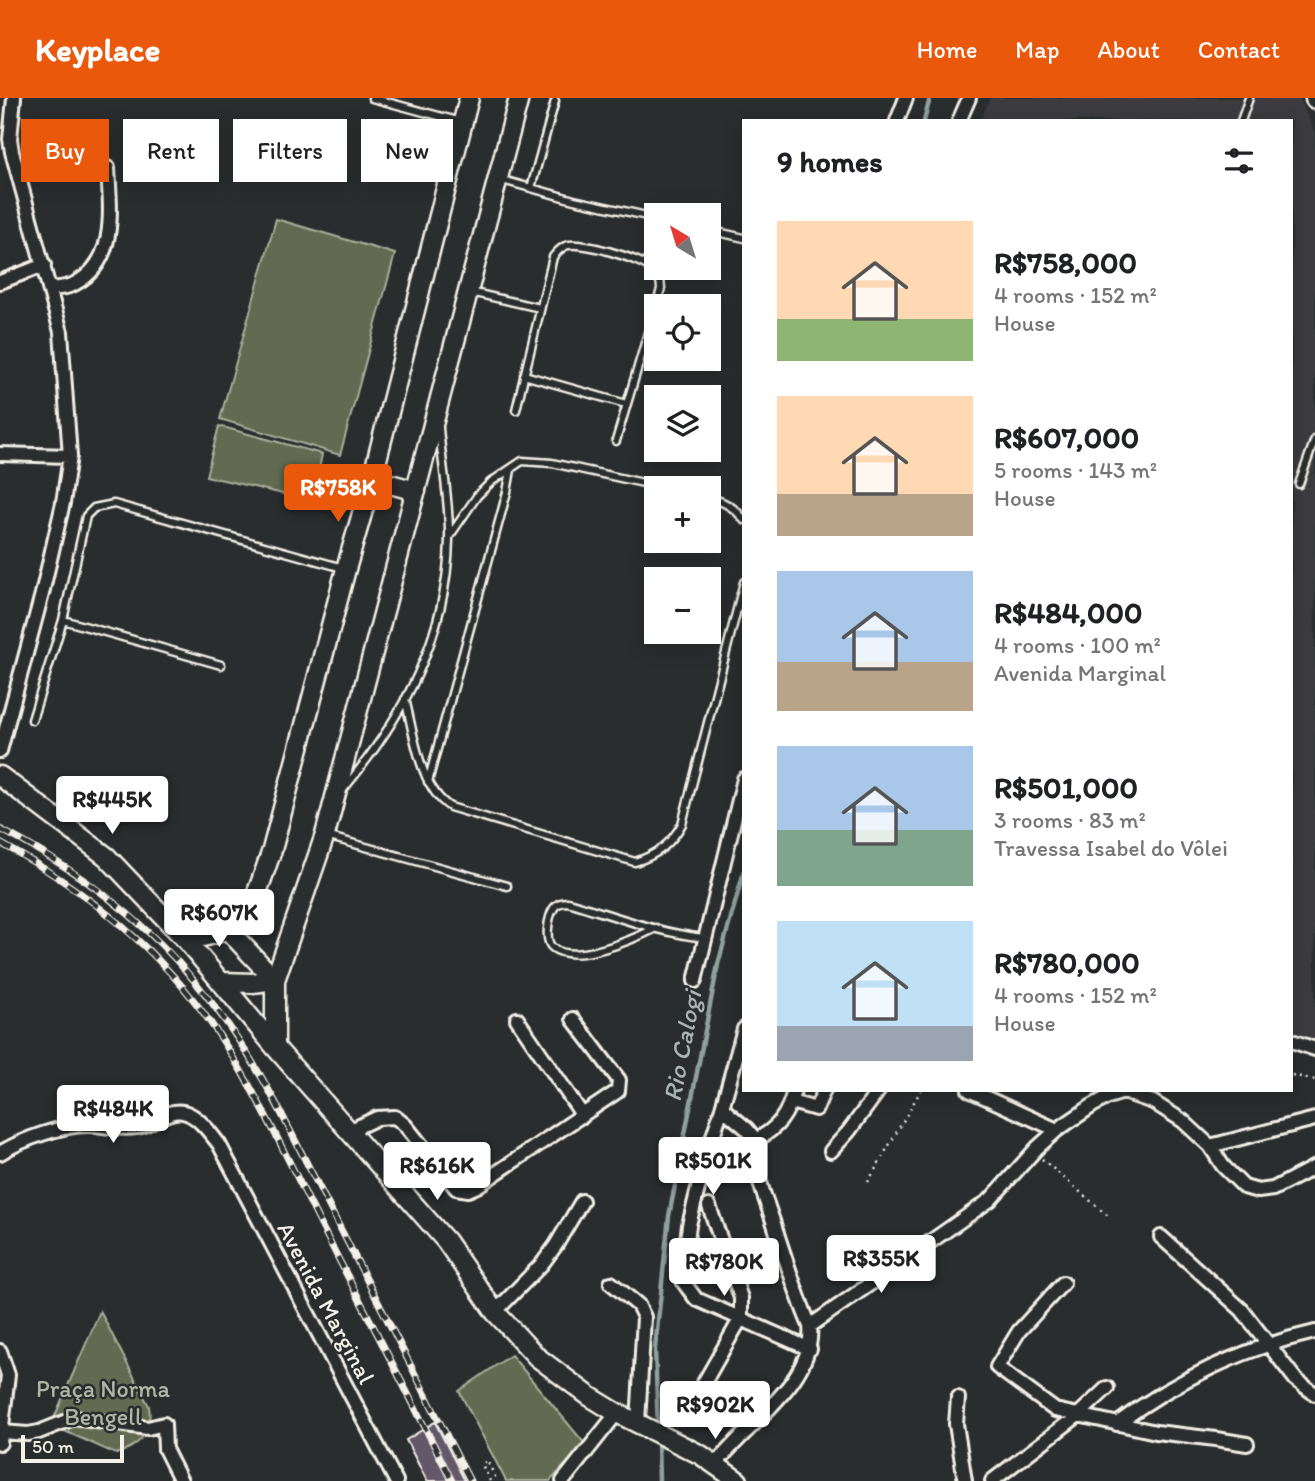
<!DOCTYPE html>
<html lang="en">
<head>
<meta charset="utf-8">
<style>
  :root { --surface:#fff; --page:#f2f2f2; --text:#202124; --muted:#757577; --accent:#ea580c }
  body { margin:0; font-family:Itim,sans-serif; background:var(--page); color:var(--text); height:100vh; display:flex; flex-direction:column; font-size:26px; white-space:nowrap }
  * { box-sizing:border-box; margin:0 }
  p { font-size:23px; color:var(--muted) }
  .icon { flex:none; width:38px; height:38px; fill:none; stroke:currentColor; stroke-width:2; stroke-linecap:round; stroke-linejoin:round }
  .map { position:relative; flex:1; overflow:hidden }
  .details { position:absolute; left:742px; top:21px; width:551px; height:973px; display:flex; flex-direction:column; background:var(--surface); border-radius:0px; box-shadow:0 4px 18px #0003 }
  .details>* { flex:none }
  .hud { position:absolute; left:21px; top:21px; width:616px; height:63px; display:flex; gap:14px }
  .needle { width:46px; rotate:322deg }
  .buttons { position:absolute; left:644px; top:105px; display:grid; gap:14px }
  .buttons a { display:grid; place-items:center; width:77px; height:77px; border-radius:0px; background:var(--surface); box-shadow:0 4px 18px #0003; font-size:35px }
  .scale { position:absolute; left:21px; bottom:18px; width:103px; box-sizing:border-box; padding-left:7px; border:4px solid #f4f1e8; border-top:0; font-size:19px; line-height:24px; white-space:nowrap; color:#f4f1e8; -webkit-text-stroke:5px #2a2d2e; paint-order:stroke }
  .price { position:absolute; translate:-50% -60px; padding:0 16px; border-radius:7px; background:#fff; color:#222; font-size:23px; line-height:46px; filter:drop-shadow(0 2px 4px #0008) }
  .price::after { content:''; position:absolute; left:50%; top:42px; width:21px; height:16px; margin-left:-10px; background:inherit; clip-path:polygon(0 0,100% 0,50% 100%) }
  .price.on { background:var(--accent); color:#fff }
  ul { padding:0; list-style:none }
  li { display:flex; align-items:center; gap:21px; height:175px; padding:0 35px }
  li span { display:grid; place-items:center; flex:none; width:196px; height:140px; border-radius:0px; color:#555 }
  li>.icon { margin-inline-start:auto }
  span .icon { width:84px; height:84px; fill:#fffc; stroke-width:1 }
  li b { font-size:30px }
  h2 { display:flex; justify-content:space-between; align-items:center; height:84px; padding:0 35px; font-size:30px }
  .pill { padding:0 24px; border-radius:0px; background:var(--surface); box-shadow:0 4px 18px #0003; font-size:24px; line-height:63px }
  .pill.on { background:var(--accent); color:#fff }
  header { display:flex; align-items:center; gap:42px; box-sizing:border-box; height:98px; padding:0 35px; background:var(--accent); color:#fff }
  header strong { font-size:33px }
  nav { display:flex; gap:38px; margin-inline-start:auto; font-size:24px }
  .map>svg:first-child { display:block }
</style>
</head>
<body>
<header>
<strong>Keyplace</strong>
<nav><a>Home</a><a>Map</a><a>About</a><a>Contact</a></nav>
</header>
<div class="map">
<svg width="1315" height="1383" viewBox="0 0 1315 1383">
  <rect width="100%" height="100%" fill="#2a2d2e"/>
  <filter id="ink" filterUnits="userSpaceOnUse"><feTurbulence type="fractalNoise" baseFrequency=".0143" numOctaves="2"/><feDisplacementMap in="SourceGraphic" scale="14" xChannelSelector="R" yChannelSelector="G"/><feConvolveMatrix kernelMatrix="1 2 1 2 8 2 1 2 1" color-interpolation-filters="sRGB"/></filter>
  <g filter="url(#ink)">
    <!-- built -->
    <path fill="#3b3a40" d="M 990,0 L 1299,0 L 1315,34 L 1315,942 L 1292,932 L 1292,23 L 980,23 Z"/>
    <!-- green -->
    <path fill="#626a51" stroke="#abae9c" stroke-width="2" d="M 276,121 L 395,156 L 340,357 L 220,321 Z
      M 219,328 L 322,356 L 313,403 L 206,378 Z
      M 100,1213 L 149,1308 C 153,1333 139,1349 116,1356 L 51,1327 Z
      M 511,1257 L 585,1346 L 550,1383 L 506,1383 L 459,1293 Z"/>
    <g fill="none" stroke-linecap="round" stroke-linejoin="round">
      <!-- stream -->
      <path stroke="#90a19f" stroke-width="4.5" d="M 924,23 L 930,0
        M 658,1330 L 655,1251 L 669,1118 L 718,866 L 744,773
        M 658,1342 L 659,1383"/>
    </g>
    <!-- building -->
    <path fill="#635969" stroke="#f4f1e8" stroke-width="2" d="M 435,1324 L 465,1383 L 427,1383 L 406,1342 Z"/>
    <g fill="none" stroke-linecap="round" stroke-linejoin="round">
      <!-- lane casing -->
      <g stroke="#f4f1e8" stroke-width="11">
        <path id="lane" d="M 372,0 L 461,24
          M 1241,23 L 1249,0
          M 499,81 L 574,102 L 656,120
          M 531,90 L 555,3
          M 709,132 L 744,140
          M 470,194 L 540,210
          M 524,277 L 626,306
          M 516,312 L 553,159 C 556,155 560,151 565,148 C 580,142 641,161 653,172 C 659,177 661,183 661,191 L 616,343
          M 1299,386 L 1315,341
          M 709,400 C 724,403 735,409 744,422
          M 449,439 L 477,398 L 491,384 L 522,363 L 552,365 L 666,390
          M 63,522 L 221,567
          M 405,601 C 414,635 419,689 450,709 L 635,764 C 657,757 671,746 682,726 L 744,484
          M 32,622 L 63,522 L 86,418 L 94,410 L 114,406 L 343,470
          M 428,684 L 507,394 L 511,372
          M 342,693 C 403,620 447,539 449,442 C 450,405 442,366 439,330
          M 326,738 L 507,788
          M 656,830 C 634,841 575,867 553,850 C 544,844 548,819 554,810 C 557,805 562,804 568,804 C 612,817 658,835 705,840"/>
      </g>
      <!-- street casing -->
      <g stroke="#f4f1e8" stroke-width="18">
        <path id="street" d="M 897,23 L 906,0
          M 959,23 L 969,0
          M 0,184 L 44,167
          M 49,191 C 58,190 69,190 76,185 C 118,162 110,110 108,70
          M 0,356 L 70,358
          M 0,653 L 42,496 L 63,405 L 70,358 L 61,234 L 12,54 L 10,41 L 14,0
          M 695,883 L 744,681
          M 517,921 L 583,1018
          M 744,931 L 722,1010 L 704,1066 L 689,1127 L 683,1173 L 684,1185 L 696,1201 L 810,1251
          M 1292,943 L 1315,951
          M 969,992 L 1057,1032
          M 791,1004 L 816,1011 L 824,992
          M 722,1010 L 747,1031 L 756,1042 C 752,1071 765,1099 774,1126 C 785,1160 796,1195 810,1228
          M 349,1033 L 377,1020 L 395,1019 L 405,1027 L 456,1090 L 468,1092 L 477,1088 L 618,993 L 619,982 L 573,921
          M 756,1042 C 778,1030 788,1017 794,992
          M 1210,1048 L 1315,1021
          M 831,1053 L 849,1033 L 879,992
          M 0,1055 C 23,1041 62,1027 88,1027 C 105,1027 120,1032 137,1029 C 152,1027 168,1010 183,1014 C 198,1017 210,1035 219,1046 L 396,1383
          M 1161,1139 L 1242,1212 L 1296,1282 L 1315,1296
          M 611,1185 L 638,1207 L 644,1219 L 638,1325
          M 1063,1185 L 1019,1233 L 997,1269 L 1055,1312 L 1156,1334 L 1216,1341 L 1247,1346
          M 495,1214 L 542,1166 L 556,1147 L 582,1103
          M 0,1253 L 8,1277 L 0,1345
          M 701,1290 L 741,1220 L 741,1200 L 709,1108
          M 958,1300 L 956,1326 L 965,1383
          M 1117,1326 C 1175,1282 1244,1250 1315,1234
          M 2,1334 L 28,1336 L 39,1334 L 74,1320 L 148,1330 L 164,1326 L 165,1351 L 181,1383
          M 716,1366 C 747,1326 816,1282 810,1228 L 990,1102 L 1037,1050 L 1057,1032 L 1092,1008 L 1108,999 L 1124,994 L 1153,1004 L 1183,1023 L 1210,1048 L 1223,1068 L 1244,1089 L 1258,1093 L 1273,1091 L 1315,1069
          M 563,1383 L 617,1315
          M 992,1383 L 1077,1318 L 1107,1290"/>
      </g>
      <!-- secondary casing -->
      <g stroke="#f4f1e8" stroke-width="23">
        <path id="secondary" d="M 1315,0 L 1315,1
          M 372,381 L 416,393
          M 0,678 L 107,759 L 186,842 L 275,949 L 446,1143 L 495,1214 L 537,1259 L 589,1298 L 617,1315 L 701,1357 L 738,1383
          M 228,832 L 275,882
          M 186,842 C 251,833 252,808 272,752 L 346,471 L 372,381 L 469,0
          M 222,884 L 253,885 L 275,882
          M 275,949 L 275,882 L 325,737 L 519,0"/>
      </g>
      <!-- path -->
      <path stroke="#f4f1e8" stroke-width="2.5" stroke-dasharray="2 5" stroke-linecap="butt" d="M 1292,977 L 1315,982
        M 1042,1061 L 1108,1118
        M 868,1084 L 921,992
        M 490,1383 L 482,1367 L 487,1362 L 497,1383"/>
      <!-- lane -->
      <use href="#lane" stroke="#2a2d2e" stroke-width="6"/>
      <!-- street -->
      <use href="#street" stroke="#2a2d2e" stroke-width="12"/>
      <!-- secondary -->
      <use href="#secondary" stroke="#2a2d2e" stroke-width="18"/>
      <!-- rail casing -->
      <g stroke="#f4f1e8" stroke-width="7">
        <path id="rail" d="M 0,731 C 128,798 208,879 276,1005 L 470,1383
          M 0,745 C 87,792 166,856 221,940 C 259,999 289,1064 321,1127 C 365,1212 409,1297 452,1383"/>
      </g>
      <!-- rail -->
      <use href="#rail" stroke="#2a2d2e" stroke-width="4.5" stroke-dasharray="13" stroke-linecap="butt"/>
    </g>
  </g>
  <g text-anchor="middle" stroke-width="5" stroke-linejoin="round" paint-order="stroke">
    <!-- street labels -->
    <g font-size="24" fill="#f4f1e8" stroke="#2a2d2e">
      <text transform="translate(326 1205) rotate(62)" y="8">Avenida Marginal</text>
    </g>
    <!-- park labels -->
    <g font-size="24" fill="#b2b4a4" stroke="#2a2d2e">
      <text x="103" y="1299">Praça Norma<tspan x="103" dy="28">Bengell</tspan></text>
    </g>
    <!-- water labels -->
    <g font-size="26" font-style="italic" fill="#a9b5b1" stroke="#2a2d2e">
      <text transform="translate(682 948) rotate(-79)" y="9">Rio Calogi</text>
    </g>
  </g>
</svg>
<div class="buttons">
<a><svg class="needle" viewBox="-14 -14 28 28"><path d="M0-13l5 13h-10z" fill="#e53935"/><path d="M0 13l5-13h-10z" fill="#757577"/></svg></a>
<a><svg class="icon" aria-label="locate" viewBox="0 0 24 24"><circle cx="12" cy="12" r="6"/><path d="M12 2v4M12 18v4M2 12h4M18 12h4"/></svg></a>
<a><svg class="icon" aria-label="layers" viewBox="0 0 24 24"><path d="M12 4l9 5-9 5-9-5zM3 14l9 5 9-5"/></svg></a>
<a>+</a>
<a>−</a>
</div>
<div class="scale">50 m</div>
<b class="price on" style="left:338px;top:426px">R$758K</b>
<b class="price" style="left:112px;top:738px">R$445K</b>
<b class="price" style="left:219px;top:851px">R$607K</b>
<b class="price" style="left:113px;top:1047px">R$484K</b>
<b class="price" style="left:713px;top:1099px">R$501K</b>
<b class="price" style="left:437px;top:1104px">R$616K</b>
<b class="price" style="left:881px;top:1197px">R$355K</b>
<b class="price" style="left:724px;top:1200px">R$780K</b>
<b class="price" style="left:715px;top:1343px">R$902K</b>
<div class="hud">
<a class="pill on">Buy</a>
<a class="pill">Rent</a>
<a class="pill">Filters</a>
<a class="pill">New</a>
</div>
<section class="details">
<h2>9 homes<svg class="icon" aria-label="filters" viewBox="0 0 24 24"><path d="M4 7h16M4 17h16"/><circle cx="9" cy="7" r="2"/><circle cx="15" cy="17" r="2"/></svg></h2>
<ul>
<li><span style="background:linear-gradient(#ffd9b3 70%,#8fb573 0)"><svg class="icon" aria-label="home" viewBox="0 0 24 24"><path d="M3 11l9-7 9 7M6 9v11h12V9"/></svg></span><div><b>R$758,000</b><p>4 rooms · 152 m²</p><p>House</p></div></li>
<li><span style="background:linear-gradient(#ffd9b3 70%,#b9a48a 0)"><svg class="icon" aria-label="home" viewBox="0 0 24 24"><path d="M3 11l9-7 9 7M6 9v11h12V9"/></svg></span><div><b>R$607,000</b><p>5 rooms · 143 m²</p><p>House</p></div></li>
<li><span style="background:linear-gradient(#a9c7e8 65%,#b9a48a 0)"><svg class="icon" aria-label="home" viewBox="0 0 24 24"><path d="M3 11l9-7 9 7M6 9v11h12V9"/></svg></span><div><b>R$484,000</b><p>4 rooms · 100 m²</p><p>Avenida Marginal</p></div></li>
<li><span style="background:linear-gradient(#a9c7e8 60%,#7fa58c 0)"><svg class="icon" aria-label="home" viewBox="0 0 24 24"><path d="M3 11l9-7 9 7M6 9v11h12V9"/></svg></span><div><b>R$501,000</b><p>3 rooms · 83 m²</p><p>Travessa Isabel do Vôlei</p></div></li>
<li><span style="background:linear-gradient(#bfe0f5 75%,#9aa5b1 0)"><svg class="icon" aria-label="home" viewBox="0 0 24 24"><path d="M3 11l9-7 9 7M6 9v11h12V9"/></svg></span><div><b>R$780,000</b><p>4 rooms · 152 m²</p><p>House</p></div></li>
</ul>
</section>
</div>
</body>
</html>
